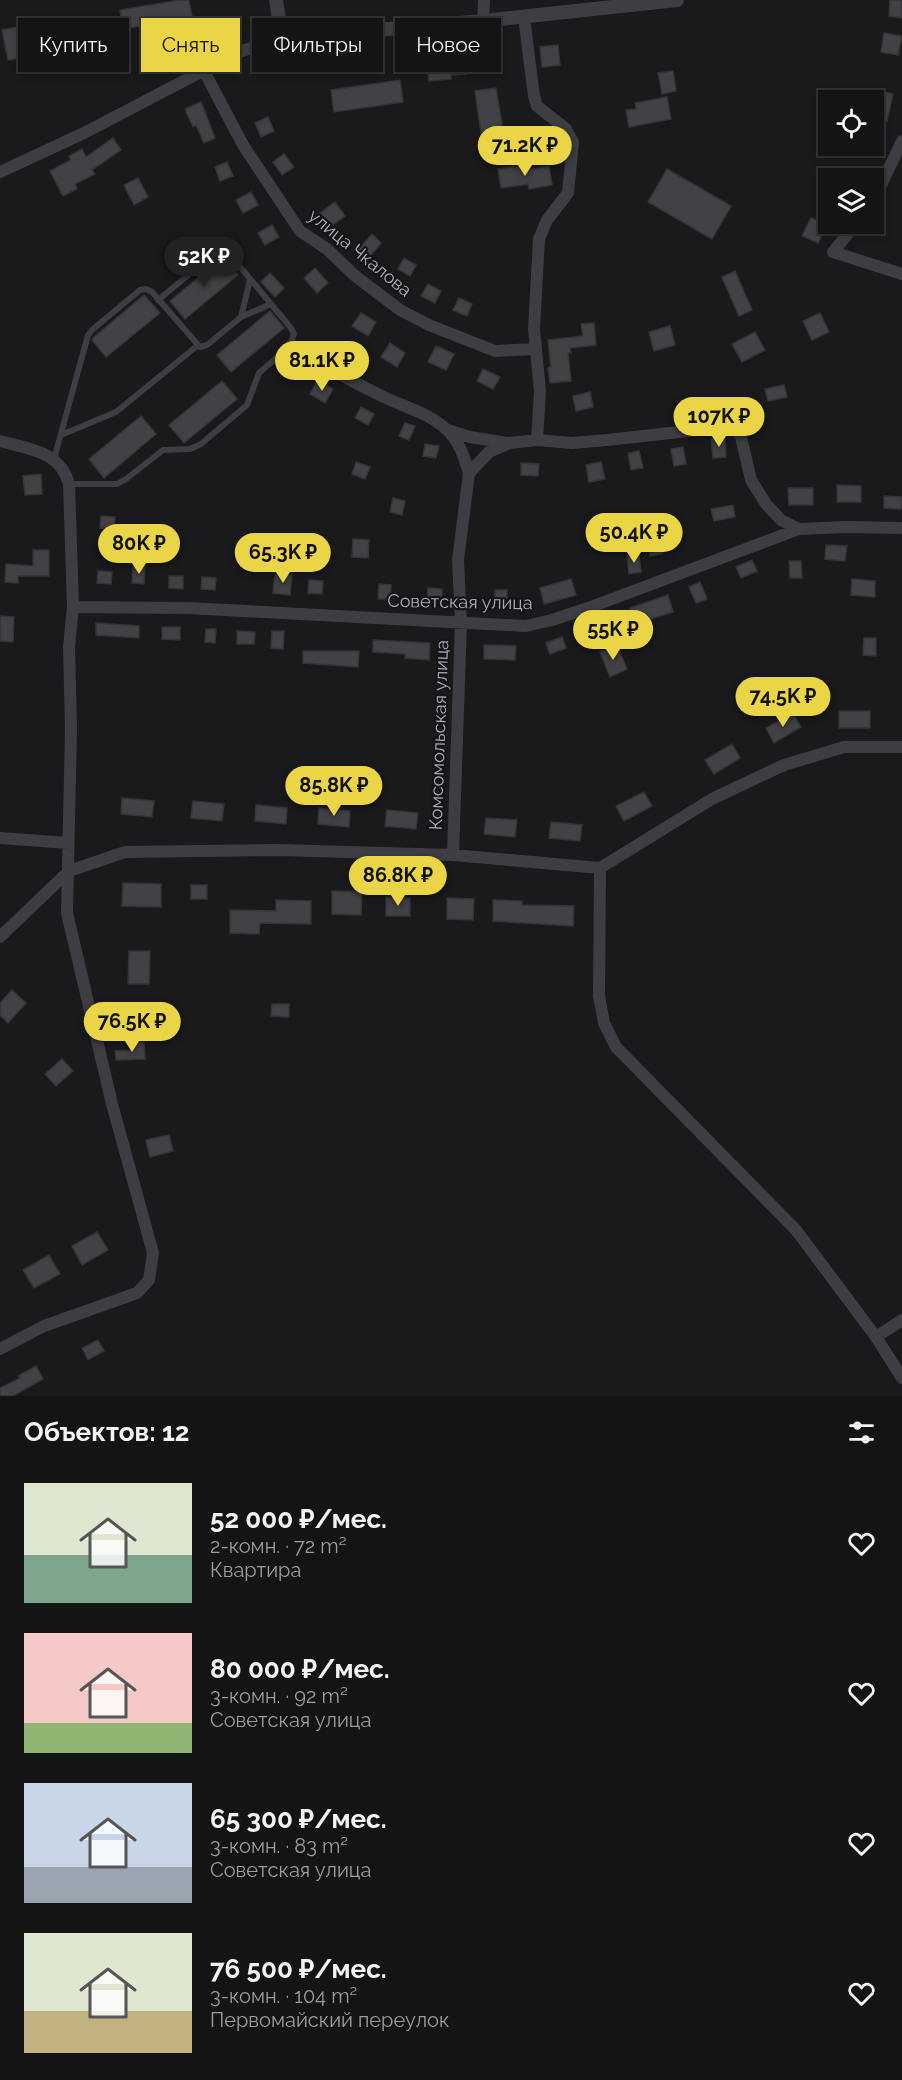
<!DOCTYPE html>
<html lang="ru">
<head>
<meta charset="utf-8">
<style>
  :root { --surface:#141415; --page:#1d1d1e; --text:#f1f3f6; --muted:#9d9ea0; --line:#333334; --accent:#e9d545 }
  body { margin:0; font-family:Raleway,sans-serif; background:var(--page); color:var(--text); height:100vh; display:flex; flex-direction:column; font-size:22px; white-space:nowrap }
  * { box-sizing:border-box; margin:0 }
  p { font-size:20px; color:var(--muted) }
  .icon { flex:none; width:33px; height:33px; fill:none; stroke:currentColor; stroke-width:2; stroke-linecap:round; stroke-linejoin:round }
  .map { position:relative; height:1396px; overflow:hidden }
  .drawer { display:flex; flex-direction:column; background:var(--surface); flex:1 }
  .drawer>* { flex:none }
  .banner { position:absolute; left:18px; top:18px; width:600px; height:54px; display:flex; gap:12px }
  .controls { position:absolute; left:818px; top:90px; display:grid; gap:12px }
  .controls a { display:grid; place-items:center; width:66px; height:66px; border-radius:0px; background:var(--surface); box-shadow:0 3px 9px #0003,0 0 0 2px var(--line); font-size:30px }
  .price { position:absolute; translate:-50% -51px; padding:0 14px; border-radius:21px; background:var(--accent); color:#111; font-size:20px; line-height:39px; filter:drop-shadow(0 2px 3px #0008) }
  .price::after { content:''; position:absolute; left:50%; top:36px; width:18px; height:14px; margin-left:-9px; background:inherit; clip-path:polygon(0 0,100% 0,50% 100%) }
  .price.selected { background:#222; color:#fff }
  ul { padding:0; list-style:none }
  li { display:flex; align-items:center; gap:18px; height:150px; padding:0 24px }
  li span { display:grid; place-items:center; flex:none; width:168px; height:120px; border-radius:0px; color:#555 }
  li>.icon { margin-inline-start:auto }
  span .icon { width:72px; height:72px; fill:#fffc; stroke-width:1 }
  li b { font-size:26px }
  h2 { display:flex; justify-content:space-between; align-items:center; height:72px; padding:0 24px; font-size:26px }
  .chip { padding:0 21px; border-radius:0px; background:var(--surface); box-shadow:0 3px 9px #0003,0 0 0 2px var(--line); font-size:21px; line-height:54px }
  .chip.selected { background:var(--accent); color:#111 }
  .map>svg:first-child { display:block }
</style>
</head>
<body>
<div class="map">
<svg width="902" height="1396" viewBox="0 0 902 1396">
  <rect width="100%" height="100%" fill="#1a1a1c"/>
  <!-- building -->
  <path fill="#424246" stroke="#353438" stroke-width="1.5" d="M 180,0 L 189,0 L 192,17 L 123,29 L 120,10 Z
    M 890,0 L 902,0 L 902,18 L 889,16 Z
    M 44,22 L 50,52 L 8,60 L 2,30 Z
    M 884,33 L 902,36 L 898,55 L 881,52 Z
    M 435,43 L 435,45 L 462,43 L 466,74 L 451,75 L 451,79 L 429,81 L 425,44 Z
    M 558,45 L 560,65 L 542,67 L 540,47 Z
    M 673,71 L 676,91 L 662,94 L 658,73 Z
    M 400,80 L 403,102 L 334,112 L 331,90 Z
    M 496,88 L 504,136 L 482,140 L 475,91 Z
    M 880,91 L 893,94 L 887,121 L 873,118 L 873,100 L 878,101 Z
    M 667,97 L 671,119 L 629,127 L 626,110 L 636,109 L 635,103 Z
    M 201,102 L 215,138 L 204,143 L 196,125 L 193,127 L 185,109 Z
    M 268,117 L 274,131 L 261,137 L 255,123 Z
    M 113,138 L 121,150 L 92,170 L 95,174 L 75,184 L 77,189 L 63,196 L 50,171 L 71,160 L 69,156 L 82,149 L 86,157 Z
    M 284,154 L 294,167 L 282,175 L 273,162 Z
    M 227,162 L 233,176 L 220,181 L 215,167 Z
    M 525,165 L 526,170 L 549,166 L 552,185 L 529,189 L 528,184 L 501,188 L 498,169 Z
    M 667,169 L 731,206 L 712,239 L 648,202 Z
    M 138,178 L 148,197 L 134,205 L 124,185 Z
    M 251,192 L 258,205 L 243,213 L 236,200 Z
    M 828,199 L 828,222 L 818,243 L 802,236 L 811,218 L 816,220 Z
    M 335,202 L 345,216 L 330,227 L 320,213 Z
    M 272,225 L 279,237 L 265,245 L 258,233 Z
    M 372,234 L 381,243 L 366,261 L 356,252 Z
    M 404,258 L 416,265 L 410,276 L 398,269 Z
    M 221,259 L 224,259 L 238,275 L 185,319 L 170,301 Z
    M 315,268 L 328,283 L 317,293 L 304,278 Z
    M 735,271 L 752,310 L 739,316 L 722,277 Z
    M 270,273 L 284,288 L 275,297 L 261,282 Z
    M 428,284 L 441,291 L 435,303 L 421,296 Z
    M 144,295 L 160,313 L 106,357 L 92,340 L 93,338 Z
    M 459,298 L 472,304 L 467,316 L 453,310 Z
    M 270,311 L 284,328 L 231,372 L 217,355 Z
    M 361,313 L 376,322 L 368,336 L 352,326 Z
    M 820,313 L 829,332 L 812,340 L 803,321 Z
    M 594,323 L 596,345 L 570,348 L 571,353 L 568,353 L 571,381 L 550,383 L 548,368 L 551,367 L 548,340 L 583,336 L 581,324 Z
    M 670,326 L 675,345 L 654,351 L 649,332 Z
    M 755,332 L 765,350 L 742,362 L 732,344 Z
    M 390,343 L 405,353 L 397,367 L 381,357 Z
    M 436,346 L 454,354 L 446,370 L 428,362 Z
    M 483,369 L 500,377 L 493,389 L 477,381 Z
    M 318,380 L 333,389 L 325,403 L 310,394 Z
    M 222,381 L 237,399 L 184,443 L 169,425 Z
    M 784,385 L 787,397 L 768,401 L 765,389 Z
    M 590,392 L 593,407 L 576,411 L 573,396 Z
    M 361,407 L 374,414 L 368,425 L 355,418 Z
    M 141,416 L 156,434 L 104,478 L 89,459 Z
    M 405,423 L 415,426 L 409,440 L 399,436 Z
    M 725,438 L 726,457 L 713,458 L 711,439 Z
    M 425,444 L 439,446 L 436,458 L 423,456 Z
    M 683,447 L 686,464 L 674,466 L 671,449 Z
    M 639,451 L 643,468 L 631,470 L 628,453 Z
    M 356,462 L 370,467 L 365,479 L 352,474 Z
    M 601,462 L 605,479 L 589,482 L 586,465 Z
    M 521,463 L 539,464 L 538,476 L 521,475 Z
    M 41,474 L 42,494 L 25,495 L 23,476 Z
    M 837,485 L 861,486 L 861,502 L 837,502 Z
    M 788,488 L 813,488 L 813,505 L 789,505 Z
    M 884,496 L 902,497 L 901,509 L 884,508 Z
    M 393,498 L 405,501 L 402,515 L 390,512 Z
    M 733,505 L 735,517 L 714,521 L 711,509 Z
    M 101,516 L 115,517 L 114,529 L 100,528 Z
    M 660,537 L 662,554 L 650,556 L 648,538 Z
    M 353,539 L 369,540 L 368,558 L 352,557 Z
    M 241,543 L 255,544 L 254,557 L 240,556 Z
    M 826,545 L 847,546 L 845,561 L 825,559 Z
    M 33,550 L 49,550 L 49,576 L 18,576 L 18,583 L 5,582 L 6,564 L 33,566 Z
    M 639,555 L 641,572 L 629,574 L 627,556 Z
    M 752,560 L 757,571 L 741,578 L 736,567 Z
    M 789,561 L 801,561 L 802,578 L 790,578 Z
    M 133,566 L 145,566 L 144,584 L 132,583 Z
    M 98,571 L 112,572 L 111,584 L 97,583 Z
    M 275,574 L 292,575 L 290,595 L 273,593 Z
    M 169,576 L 183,576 L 183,589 L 169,588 Z
    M 202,577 L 216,578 L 215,590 L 201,589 Z
    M 571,579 L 576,595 L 544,604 L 540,588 Z
    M 852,579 L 875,581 L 875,597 L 851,595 Z
    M 309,580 L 323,581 L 322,594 L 308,593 Z
    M 700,582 L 707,599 L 696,603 L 689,587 Z
    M 379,584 L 391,585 L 390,599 L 378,599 Z
    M 428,588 L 442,589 L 442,601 L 427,601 Z
    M 495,590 L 507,590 L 506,607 L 494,607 Z
    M 668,595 L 673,612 L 650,619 L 652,626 L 636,630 L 630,608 Z
    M 0,616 L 14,617 L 13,642 L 0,641 Z
    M 96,623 L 139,626 L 139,638 L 96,635 Z
    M 162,627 L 180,627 L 180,640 L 162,639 Z
    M 206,629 L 216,629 L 215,643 L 205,642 Z
    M 237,631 L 255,632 L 254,644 L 237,644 Z
    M 272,631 L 284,631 L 283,649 L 271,648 Z
    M 562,637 L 566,648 L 550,654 L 546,643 Z
    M 864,638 L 876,638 L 876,656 L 863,655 Z
    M 373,640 L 430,643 L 429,660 L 405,658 L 406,654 L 373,652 Z
    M 484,645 L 516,646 L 515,660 L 484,659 Z
    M 617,645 L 627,669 L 610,677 L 600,652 Z
    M 303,651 L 359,651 L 358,667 L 303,663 Z
    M 839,711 L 870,711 L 870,728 L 839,728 Z
    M 793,713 L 801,727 L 774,743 L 766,728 Z
    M 732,744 L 740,758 L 714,774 L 705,760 Z
    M 644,792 L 652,806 L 624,821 L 616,806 Z
    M 122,798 L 154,801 L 152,817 L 121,814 Z
    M 193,801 L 224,804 L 222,821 L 191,818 Z
    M 256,805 L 287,808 L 286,824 L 255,821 Z
    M 319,808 L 350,811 L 349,827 L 318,824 Z
    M 387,810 L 418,813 L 416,829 L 385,826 Z
    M 486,818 L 517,820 L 515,837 L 484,834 Z
    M 551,822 L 582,825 L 580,841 L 549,838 Z
    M 123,883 L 161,884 L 161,907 L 122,906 Z
    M 191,885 L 207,885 L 207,899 L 191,899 Z
    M 332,891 L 362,892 L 361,915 L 332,914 Z
    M 386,897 L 410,898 L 410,916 L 386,916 Z
    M 447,898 L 474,899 L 473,920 L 447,919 Z
    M 276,900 L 311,901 L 311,924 L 260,923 L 259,934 L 230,933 L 230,910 L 276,911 Z
    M 493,900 L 522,901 L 522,905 L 574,906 L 573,926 L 493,921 Z
    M 129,951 L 150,951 L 149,984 L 128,984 Z
    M 12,990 L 26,1003 L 8,1023 L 0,1015 L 0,1003 Z
    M 272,1004 L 289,1004 L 289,1017 L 271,1016 Z
    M 132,1042 L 144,1042 L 145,1059 L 116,1060 L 115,1051 L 132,1050 Z
    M 62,1059 L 73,1071 L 56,1086 L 45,1074 Z
    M 169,1135 L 173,1151 L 150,1157 L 146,1140 Z
    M 97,1232 L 108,1250 L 82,1265 L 72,1246 Z
    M 49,1255 L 60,1274 L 34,1288 L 23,1270 Z
    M 98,1340 L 104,1351 L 88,1360 L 82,1348 Z
    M 36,1366 L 43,1379 L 13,1396 L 0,1396 L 0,1388 L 20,1378 L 18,1376 Z"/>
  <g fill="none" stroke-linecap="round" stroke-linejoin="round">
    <!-- service -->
    <path stroke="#3d3d43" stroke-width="6" d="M 250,280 L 241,317 L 271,304
      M 61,435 L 116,412 L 197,346
      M 54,459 L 88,335 L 92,330 L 140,290 L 146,289 L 152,292 L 200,347 L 207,345 L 241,317
      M 69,484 L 117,484 L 126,479 L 163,450 L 190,449 L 201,444 L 247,405 L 259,373 L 290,346 L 294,334 L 291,328 L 232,257 L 224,253 L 214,254 L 158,300"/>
    <!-- minor -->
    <path stroke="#3d3d43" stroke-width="12" d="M 524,17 L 534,96 L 537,106 L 566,129 L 573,142 L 568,193 L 547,220 L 539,239 L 534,329 L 540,391 L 537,440
      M 483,21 L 484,0
      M 204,71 L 243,145 L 300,231 L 327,249 L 354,275 L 400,310 L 429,325 L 495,351 L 535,349
      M 0,172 L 84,133 L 239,52 L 282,38
      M 873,202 L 902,141
      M 856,224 L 833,252 L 902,274
      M 290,346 C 321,364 352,382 384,397 C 404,407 429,413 446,429 C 459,441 464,456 469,473
      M 448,430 L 470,437 L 507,443
      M 0,441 C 29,449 60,451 69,484 L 73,607 L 69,647 L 71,728 L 67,913 L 112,1104 L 153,1253 L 149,1280 L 137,1293 L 44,1326 L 0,1349
      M 73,607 L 188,608 L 526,626 L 552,620 L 588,608 L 799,529 L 845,527 L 902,528
      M 0,838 L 68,843
      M 453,855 L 461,623 L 458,560 L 469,473 L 489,452 L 509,443 L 537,440 L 572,443 L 607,440 L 724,427 L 735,429 L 741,437 L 751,480 L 766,504 L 781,520 L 799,529
      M 600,868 L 599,996 L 604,1023 L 616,1047 L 796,1230 L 876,1337 L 902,1378
      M 0,937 L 69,871 L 125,852 L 279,850 L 453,855 L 600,868 L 712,799 L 784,765 L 844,747 L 902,747
      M 876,1337 L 902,1320"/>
    <!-- tertiary -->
    <path stroke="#3d3d43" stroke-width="14" d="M 276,0 L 282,38 L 483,21 L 677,0"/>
  </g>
  <g text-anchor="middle" stroke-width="4.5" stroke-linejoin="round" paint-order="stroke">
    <!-- street labels -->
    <g font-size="18" fill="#adaebb" stroke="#151517">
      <text transform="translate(360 253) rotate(39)" y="6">улица Чкалова</text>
      <text transform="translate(460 602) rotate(1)" y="6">Советская улица</text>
      <text transform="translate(439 735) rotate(-88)" y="6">Комсомольская улица</text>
    </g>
  </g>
</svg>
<div class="controls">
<a><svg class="icon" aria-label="locate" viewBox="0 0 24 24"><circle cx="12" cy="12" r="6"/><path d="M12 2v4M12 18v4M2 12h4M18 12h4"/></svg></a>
<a><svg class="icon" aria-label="layers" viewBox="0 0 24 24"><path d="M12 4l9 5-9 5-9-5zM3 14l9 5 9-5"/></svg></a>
</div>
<b class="price" style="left:525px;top:177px">71.2K ₽</b>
<b class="price selected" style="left:204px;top:288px">52K ₽</b>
<b class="price" style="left:322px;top:392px">81.1K ₽</b>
<b class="price" style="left:719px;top:448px">107K ₽</b>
<b class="price" style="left:634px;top:564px">50.4K ₽</b>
<b class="price" style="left:139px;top:575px">80K ₽</b>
<b class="price" style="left:283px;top:584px">65.3K ₽</b>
<b class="price" style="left:613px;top:661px">55K ₽</b>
<b class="price" style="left:783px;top:728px">74.5K ₽</b>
<b class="price" style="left:334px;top:817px">85.8K ₽</b>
<b class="price" style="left:398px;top:907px">86.8K ₽</b>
<b class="price" style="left:132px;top:1053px">76.5K ₽</b>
<div class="banner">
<a class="chip">Купить</a>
<a class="chip selected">Снять</a>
<a class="chip">Фильтры</a>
<a class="chip">Новое</a>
</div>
</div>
<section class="drawer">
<h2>Объектов: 12<svg class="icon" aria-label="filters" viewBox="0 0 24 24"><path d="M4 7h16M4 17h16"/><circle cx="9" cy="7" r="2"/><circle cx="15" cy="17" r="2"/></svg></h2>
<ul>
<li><span style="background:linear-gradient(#dfe7d0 60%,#7fa58c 0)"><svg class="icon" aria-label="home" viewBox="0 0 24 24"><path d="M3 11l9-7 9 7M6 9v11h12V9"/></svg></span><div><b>52 000 ₽/мес.</b><p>2-комн. · 72 m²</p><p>Квартира</p></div><svg class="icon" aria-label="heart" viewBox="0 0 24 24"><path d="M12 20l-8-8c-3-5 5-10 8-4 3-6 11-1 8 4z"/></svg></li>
<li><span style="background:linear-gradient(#f6c9c9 75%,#8fb573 0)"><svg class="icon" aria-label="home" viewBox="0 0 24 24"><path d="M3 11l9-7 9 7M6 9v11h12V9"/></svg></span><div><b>80 000 ₽/мес.</b><p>3-комн. · 92 m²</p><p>Советская улица</p></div><svg class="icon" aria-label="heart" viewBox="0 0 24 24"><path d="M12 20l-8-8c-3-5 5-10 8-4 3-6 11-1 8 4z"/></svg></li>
<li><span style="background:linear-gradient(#c9d6e8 70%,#9aa5b1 0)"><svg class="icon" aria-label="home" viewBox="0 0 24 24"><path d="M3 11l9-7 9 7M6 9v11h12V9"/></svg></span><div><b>65 300 ₽/мес.</b><p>3-комн. · 83 m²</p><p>Советская улица</p></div><svg class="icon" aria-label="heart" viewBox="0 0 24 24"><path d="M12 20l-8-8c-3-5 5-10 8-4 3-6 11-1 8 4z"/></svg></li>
<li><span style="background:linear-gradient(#dfe7d0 65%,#c2b280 0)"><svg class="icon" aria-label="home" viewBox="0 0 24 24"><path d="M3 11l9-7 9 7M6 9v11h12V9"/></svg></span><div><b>76 500 ₽/мес.</b><p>3-комн. · 104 m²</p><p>Первомайский переулок</p></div><svg class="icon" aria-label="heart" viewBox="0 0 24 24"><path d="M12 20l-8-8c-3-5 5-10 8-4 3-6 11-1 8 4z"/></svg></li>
</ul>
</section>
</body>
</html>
